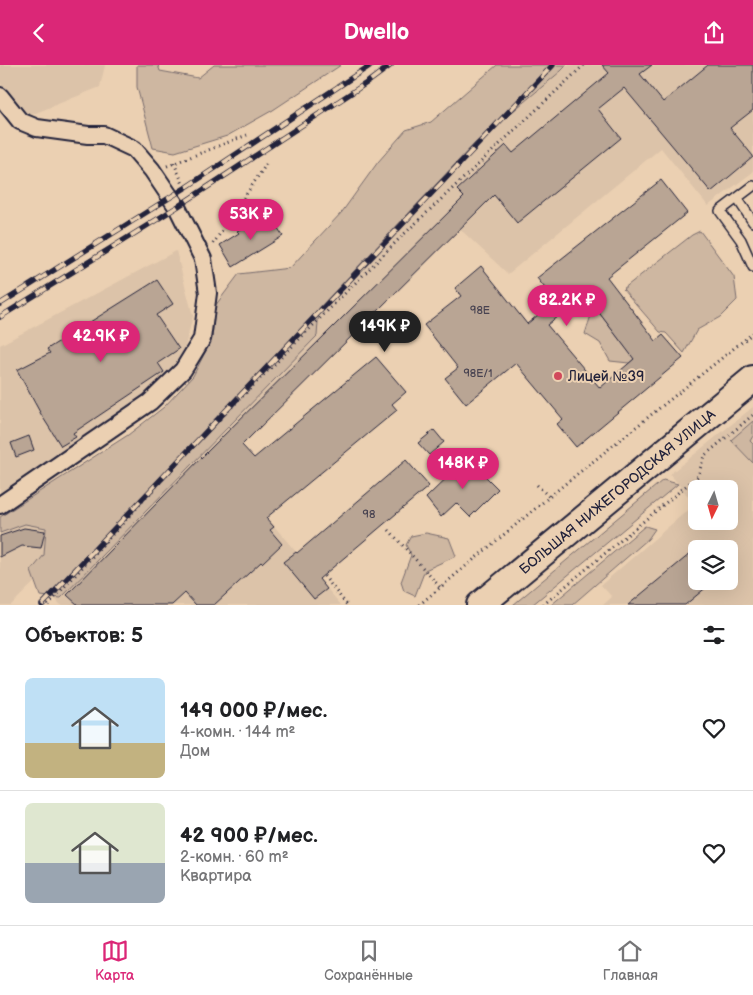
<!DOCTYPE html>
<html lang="ru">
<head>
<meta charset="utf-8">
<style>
  :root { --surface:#fff; --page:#f6f6f6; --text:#202124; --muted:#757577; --line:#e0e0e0; --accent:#db2777 }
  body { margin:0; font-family:"Balsamiq Sans",sans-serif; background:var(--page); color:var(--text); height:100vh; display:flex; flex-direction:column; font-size:19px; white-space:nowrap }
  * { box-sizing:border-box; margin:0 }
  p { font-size:16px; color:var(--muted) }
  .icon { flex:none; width:28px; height:28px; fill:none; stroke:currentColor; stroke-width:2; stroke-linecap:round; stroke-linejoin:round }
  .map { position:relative; height:540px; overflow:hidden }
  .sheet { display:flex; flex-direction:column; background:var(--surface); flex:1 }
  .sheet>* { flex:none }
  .needle { width:32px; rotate:185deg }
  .fabs { position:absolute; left:688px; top:415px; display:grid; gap:10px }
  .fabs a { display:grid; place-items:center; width:50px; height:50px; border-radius:8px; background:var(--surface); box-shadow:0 5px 20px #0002; font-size:25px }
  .price { position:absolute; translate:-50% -42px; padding:0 11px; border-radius:18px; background:var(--accent); color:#fff; font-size:16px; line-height:32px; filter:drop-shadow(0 1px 2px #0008) }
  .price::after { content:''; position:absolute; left:50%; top:30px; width:15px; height:11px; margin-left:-8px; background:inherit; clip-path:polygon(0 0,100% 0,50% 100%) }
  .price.active { background:#222; color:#fff }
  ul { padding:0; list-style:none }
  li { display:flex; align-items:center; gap:15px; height:125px; padding:0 25px }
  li+li { border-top:1px solid var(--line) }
  li span { display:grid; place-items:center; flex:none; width:140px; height:100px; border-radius:8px; color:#555 }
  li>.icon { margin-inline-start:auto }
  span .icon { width:60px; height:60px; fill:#fffc; stroke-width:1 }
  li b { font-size:21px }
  h2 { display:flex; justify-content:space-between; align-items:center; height:60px; padding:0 25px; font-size:21px }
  header { display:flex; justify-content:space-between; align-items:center; height:65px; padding:0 25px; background:var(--accent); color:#fff; font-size:22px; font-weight:800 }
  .menu { display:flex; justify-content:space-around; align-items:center; height:70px; border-top:1px solid var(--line); background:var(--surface); font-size:14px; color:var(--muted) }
  .menu a { display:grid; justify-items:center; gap:2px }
  .menu .active { color:var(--accent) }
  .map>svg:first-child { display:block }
</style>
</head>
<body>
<header><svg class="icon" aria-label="back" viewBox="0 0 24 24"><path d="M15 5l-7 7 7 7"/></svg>Dwello<svg class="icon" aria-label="share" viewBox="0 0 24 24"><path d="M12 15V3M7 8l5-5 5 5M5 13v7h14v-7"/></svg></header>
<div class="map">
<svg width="753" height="540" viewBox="0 0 753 540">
  <rect width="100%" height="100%" fill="#ebd0b2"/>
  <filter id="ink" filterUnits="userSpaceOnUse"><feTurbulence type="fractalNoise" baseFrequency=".02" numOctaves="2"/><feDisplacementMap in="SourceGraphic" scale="10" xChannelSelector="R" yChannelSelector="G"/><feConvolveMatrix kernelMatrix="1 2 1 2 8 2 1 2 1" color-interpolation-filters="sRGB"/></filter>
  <g filter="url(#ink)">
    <!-- built -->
    <path fill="#dcc3a9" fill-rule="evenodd" d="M 0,0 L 105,0 L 100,22 L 21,54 L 0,18 Z
      M 569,0 L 753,0 L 753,107 L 708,141 L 661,83 L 508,209 L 460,164 L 222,400 L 84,540 L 61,540 L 49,528 L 475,78 Z
      M 176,186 L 193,251 L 181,297 L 161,318 L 0,429 L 0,280 Z
      M 753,342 L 753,540 L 603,540 L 612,532 L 601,520 L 682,450 L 695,440 L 670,409 ZM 696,424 L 729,424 L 729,456 L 696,456 ZM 696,484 L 729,484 L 729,516 L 696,516 Z
      M 233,417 L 274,461 L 341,540 L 98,540 Z
      M 30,438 L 69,483 L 11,540 L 0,540 L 0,457 Z"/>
    <!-- green -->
    <path fill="#ceb7a1" stroke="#786c6e" d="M 137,0 L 158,0 L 160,6 L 198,13 L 214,0 L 341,0 L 273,45 L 227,71 L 175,87 L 153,83 L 137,22 Z
      M 497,0 L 567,0 L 561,6 L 475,78 L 319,243 L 317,271 L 61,533 L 40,531 L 31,506 L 44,490 L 46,463 L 25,459 L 0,468 L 0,452 L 128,370 L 164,342 L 193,311 L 212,274 L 215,241 L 239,209 L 290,203 L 342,147 L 378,97 L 406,65 L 431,57 Z
      M 700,166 L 734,212 L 737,235 L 720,252 L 697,265 L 684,288 L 666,268 L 660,267 L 623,224 L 692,170 Z
      M 594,241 L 626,283 L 641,272 L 648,283 L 629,298 L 610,296 L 600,278 L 585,269 Z
      M 753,356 L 753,371 L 750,376 L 753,379 L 753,398 L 731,375 Z
      M 663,415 L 678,419 L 532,540 L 513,540 Z
      M 645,461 L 655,464 L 648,474 L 572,540 L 551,540 Z
      M 426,468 L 449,473 L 456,491 L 425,505 L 415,531 L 404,526 L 401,517 L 411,490 L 406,480 L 411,471 Z"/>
    <!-- building -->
    <path fill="#b9a594" stroke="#22223b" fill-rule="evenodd" d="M 602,0 L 652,0 L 640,9 L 663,37 L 708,0 L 753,0 L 753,45 L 730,63 L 753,91 L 753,92 L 711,127 L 624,23 L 598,44 L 621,73 L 517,158 L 494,130 L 242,380 L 254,393 L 376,292 L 406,327 L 392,339 L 397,345 L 266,453 L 274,462 L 270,465 L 282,479 L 262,498 L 261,497 L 214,540 L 196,540 L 185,528 L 172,540 L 78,540 L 67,530 L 206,388 L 464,132 L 457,125 L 506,80 L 513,88 L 609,8 Z
      M 661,115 L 687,148 L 607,212 L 656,276 L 663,270 L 683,293 L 576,382 L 557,359 L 563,354 L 516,298 L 466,339 L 445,313 L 458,303 L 424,260 L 461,231 L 455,223 L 481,201 L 527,259 L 555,236 L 537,213 ZM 585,229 L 634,294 L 600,323 L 547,260 Z
      M 270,151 L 283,171 L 233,202 L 220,180 L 239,168 L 237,166 L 250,158 L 253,162 Z
      M 157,215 L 173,239 L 156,250 L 179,284 L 158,298 L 164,307 L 73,368 L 76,372 L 61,381 L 42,351 L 17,305 L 50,288 L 47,284 Z
      M 434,365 L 444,377 L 429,390 L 418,378 Z
      M 29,371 L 34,385 L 16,392 L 11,378 Z
      M 467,393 L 498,424 L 470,452 L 456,438 L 441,452 L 426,433 Z
      M 406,395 L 429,421 L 319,514 L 327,524 L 314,534 L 283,497 L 296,487 L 297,488 Z
      M 24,463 L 45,466 L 41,483 L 22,481 L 0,492 L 0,471 Z
      M 696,484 L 696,516 L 714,516 L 685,540 L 628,540 Z"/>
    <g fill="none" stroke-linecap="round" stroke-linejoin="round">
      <!-- service casing -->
      <g stroke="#22223b" stroke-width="12">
        <path id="service" d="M 753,121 L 720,146 L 741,175 L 753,202
          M 737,133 L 753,157"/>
      </g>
      <!-- minor casing -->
      <g stroke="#22223b" stroke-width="20">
        <path id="minor" d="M 0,31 L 20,56 L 37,63 L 88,70 L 104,70 L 134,84 L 152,105 L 177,142 L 203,194 L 208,228 L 202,274 L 183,305 L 150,337 L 0,440"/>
      </g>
      <!-- primary casing -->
      <g stroke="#22223b" stroke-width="30">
        <g id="primary">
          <path id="s1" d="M 480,540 L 753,314"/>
        </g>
      </g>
      <!-- path -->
      <path stroke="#22223b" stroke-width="3" stroke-dasharray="1 4" stroke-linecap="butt" d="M 174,98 L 183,119
        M 167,101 L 247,70
        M 213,179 L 267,98
        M 537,420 L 549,432
        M 389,465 L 440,522
        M 324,511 L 347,540
        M 48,540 L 195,379 L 402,171 L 584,0
        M 419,540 L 565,419 L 753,268
        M 543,540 L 698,411 L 704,391 L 753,350"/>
      <!-- service -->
      <use href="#service" stroke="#ebd0b2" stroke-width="9"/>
      <!-- minor -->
      <use href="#minor" stroke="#ebd0b2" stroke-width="16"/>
      <!-- primary -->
      <use href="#primary" stroke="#ebd0b2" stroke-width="26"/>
      <!-- rail casing -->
      <g stroke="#22223b" stroke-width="5.5">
        <path id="rail" d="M 0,239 L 185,123 L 371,0
          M 0,252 L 177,142 L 368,17 L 391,0
          M 42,540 L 553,0"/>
      </g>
      <!-- rail -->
      <use href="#rail" stroke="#ebd0b2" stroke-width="4" stroke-dasharray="11" stroke-linecap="butt"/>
    </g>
  </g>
  <!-- markers -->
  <circle fill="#d1495b" stroke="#ebd0b2" stroke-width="2" cx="558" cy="311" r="5"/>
  <g text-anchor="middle" stroke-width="4" stroke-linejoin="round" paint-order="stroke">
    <!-- number labels -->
    <g font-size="11" fill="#484351">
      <text x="480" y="249">98Е</text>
      <text x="478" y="312">98Е/1</text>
      <text x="369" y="453">98</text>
    </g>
    <!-- poi labels -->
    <g font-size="14" fill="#22223b" stroke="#ebd0b2" text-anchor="start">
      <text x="568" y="316">Лицей №39</text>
    </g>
    <!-- street labels -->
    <g font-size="14" fill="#22223b" stroke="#ebd0b2">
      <text dy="5" stroke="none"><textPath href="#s1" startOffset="178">БОЛЬШАЯ НИЖЕГОРОДСКАЯ УЛИЦА</textPath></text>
    </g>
  </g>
</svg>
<div class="fabs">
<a><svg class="needle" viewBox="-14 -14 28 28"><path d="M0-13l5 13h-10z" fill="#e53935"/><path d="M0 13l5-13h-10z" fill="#757577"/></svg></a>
<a><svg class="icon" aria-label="layers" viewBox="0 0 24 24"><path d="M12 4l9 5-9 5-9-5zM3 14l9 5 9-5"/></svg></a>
</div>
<b class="price" style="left:251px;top:176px">53K ₽</b>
<b class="price" style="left:567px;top:262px">82.2K ₽</b>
<b class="price active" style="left:385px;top:288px">149K ₽</b>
<b class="price" style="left:101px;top:298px">42.9K ₽</b>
<b class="price" style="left:463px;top:425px">148K ₽</b>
</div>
<section class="sheet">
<h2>Объектов: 5<svg class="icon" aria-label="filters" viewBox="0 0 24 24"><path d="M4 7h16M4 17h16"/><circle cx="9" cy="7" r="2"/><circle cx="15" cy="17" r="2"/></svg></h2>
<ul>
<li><span style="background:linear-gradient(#bfe0f5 65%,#c2b280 0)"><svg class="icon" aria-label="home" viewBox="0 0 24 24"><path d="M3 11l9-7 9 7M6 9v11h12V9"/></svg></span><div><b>149 000 ₽/мес.</b><p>4-комн. · 144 m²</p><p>Дом</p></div><svg class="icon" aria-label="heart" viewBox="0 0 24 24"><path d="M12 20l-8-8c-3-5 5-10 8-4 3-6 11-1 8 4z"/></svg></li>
<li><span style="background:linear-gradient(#dfe7d0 60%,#9aa5b1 0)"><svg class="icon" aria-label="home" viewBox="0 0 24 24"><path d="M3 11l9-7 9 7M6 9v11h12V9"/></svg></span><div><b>42 900 ₽/мес.</b><p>2-комн. · 60 m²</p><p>Квартира</p></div><svg class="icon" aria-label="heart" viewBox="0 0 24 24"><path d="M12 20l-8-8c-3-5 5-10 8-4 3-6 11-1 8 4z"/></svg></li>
</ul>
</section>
<nav class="menu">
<a class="active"><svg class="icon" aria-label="map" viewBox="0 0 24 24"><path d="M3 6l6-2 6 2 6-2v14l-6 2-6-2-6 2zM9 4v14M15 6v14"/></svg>Карта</a>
<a><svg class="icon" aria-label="saved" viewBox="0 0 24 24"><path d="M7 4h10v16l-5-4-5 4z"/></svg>Сохранённые</a>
<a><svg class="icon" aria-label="home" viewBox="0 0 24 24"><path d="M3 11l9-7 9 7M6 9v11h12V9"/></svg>Главная</a>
</nav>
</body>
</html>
